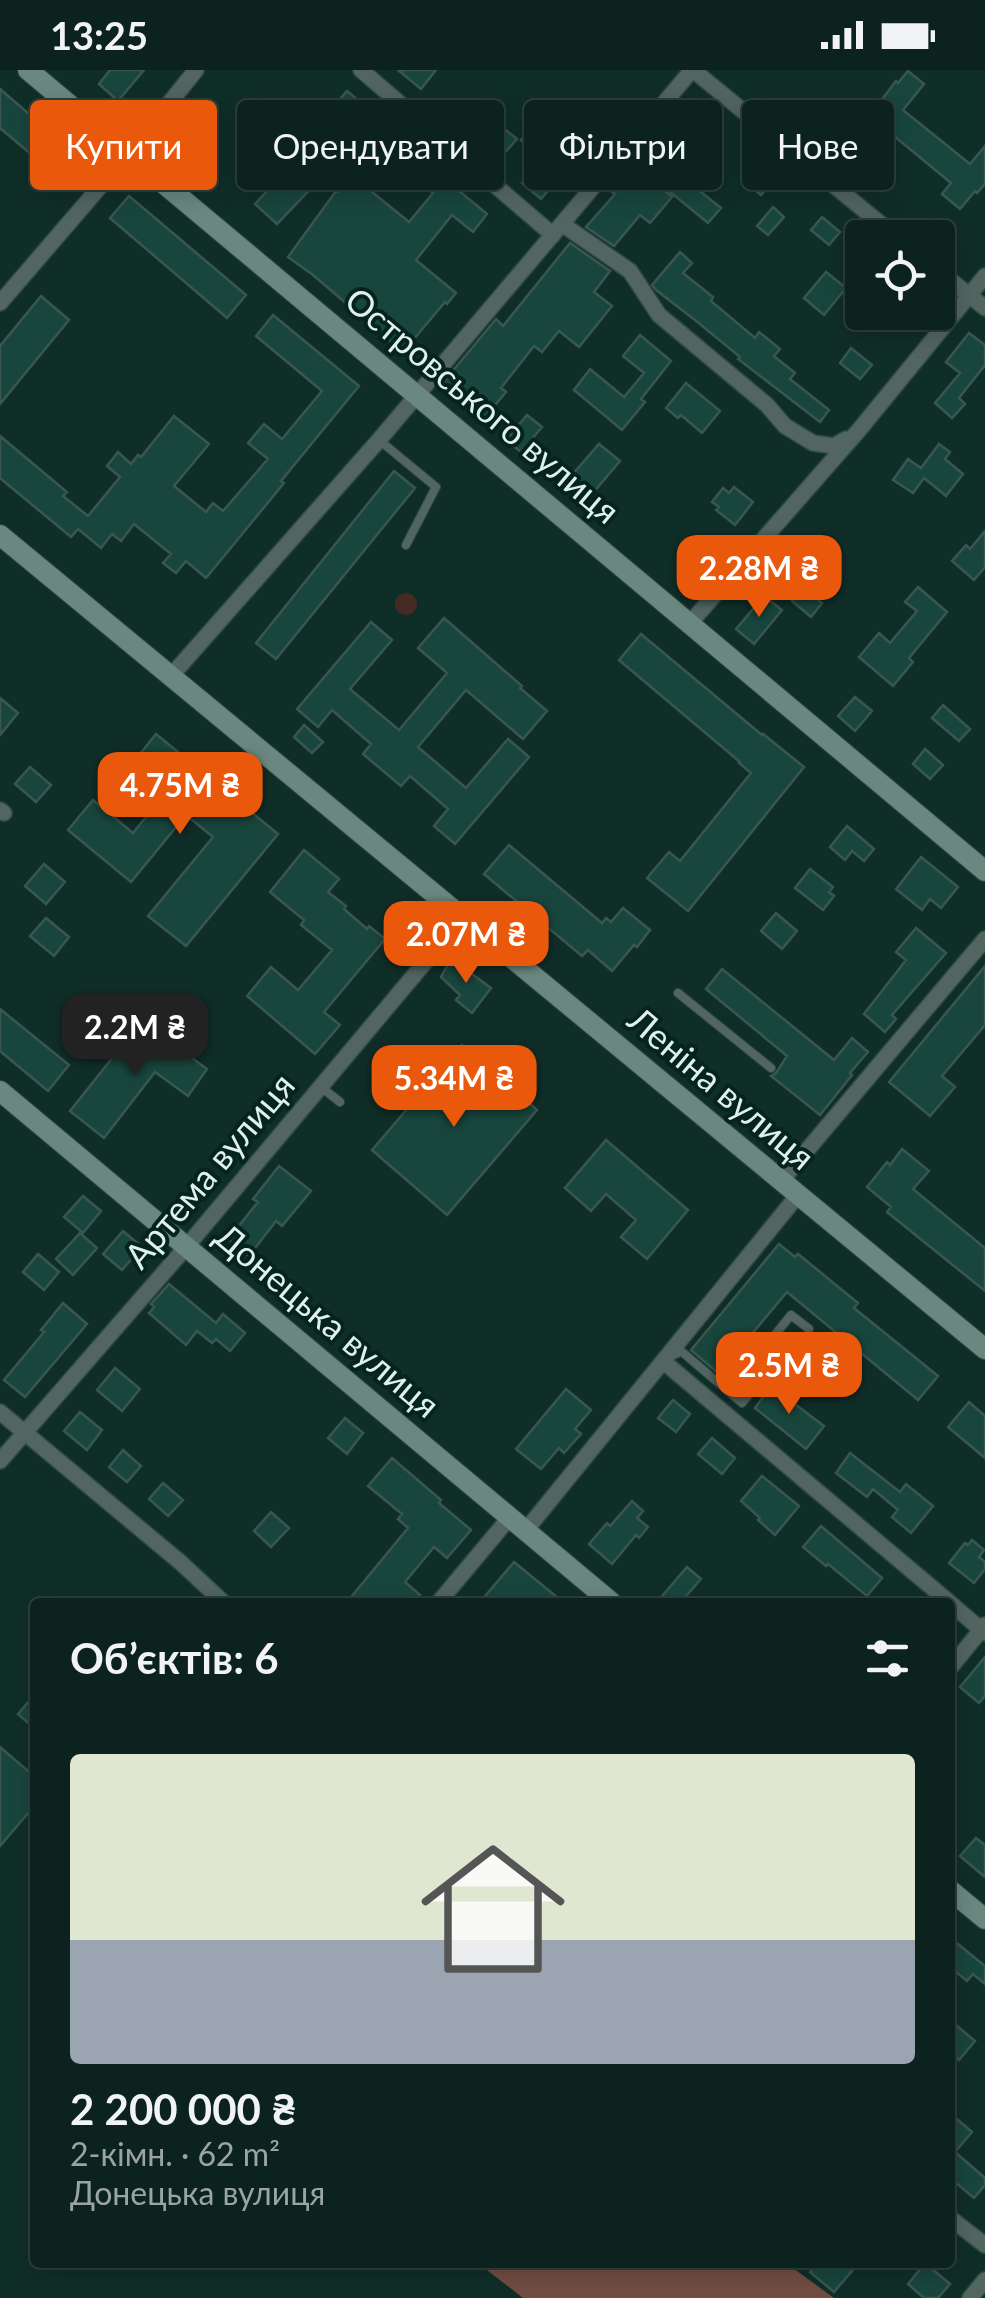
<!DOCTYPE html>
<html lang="uk">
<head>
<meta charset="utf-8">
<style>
  :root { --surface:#0c221e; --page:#152a27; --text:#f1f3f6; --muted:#9aa4a4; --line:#2c3f3c; --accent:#ea580c }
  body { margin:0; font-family:Lato,sans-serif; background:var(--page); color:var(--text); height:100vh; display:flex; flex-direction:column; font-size:38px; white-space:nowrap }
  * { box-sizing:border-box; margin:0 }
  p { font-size:32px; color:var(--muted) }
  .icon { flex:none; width:55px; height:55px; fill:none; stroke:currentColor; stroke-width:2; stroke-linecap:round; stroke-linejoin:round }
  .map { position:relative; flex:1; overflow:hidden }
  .sheet { position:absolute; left:30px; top:1528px; width:925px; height:670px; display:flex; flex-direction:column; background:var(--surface); border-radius:10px; box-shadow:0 5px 25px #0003,0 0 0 2px var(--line) }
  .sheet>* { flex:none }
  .top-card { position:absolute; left:30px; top:30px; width:925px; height:90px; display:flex; gap:20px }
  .fabs { position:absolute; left:845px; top:150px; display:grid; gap:20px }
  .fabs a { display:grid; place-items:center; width:110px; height:110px; border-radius:10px; background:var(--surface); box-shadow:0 5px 25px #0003,0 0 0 2px var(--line); font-size:50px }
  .price { position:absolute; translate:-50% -85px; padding:0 22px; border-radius:20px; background:var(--accent); color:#fff; font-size:32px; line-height:65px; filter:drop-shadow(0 2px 5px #0008) }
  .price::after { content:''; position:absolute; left:50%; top:60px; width:30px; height:22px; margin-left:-15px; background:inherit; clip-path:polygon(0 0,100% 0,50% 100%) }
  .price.selected { background:#222; color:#fff }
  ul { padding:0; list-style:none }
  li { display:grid; align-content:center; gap:20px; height:530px; padding:0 40px }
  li+li { border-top:2px solid var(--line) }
  li span { display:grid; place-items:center; height:310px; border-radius:10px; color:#555 }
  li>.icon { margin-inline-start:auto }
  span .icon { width:180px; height:180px; fill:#fffc; stroke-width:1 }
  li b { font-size:42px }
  h2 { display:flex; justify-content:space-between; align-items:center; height:120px; padding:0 40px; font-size:42px }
  .chip { padding:0 35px; border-radius:10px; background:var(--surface); box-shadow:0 5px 25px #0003,0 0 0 2px var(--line); font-size:35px; line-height:90px }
  .chip.selected { background:var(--accent); color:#fff }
  .status { display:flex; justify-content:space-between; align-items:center; height:70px; padding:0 50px; background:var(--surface); direction:ltr }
  .status svg { height:28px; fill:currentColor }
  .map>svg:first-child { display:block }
</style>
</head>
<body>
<div class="status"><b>13:25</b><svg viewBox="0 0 49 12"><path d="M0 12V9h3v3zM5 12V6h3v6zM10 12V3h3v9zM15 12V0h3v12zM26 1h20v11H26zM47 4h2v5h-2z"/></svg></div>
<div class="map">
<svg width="985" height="2228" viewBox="0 0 985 2228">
  <rect width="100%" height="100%" fill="#102e28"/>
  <!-- green -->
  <path fill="#452b24" d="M395 534a11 11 0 1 1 22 0a11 11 0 1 1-22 0Z"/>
  <!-- forest -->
  <path fill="#714d42" d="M 478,2193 L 786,2193 L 834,2228 L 523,2228 Z"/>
  <!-- building -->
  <path fill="#18463d" stroke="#395750" stroke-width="2.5" fill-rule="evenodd" d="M 110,0 L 144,0 L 118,31 L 99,14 Z
    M 398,0 L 436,0 L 421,19 Z
    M 908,1 L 924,14 L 903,40 L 970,94 L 985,76 L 985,114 L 977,123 L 975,121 L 960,139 L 942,124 L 951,113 L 888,61 L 879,72 L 861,57 L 896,11 L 898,13 Z
    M 0,19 L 77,85 L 58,107 L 0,58 Z
    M 347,21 L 359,31 L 358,33 L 379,51 L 377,53 L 436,99 L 435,101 L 487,144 L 473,162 L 452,145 L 416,190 L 456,223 L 447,234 L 445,232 L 403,282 L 313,205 L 288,187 L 336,121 L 338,122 L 374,76 L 354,59 L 357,55 L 335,35 ZM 388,89 L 433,123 L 409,152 L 366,117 Z
    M 471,32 L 517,69 L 501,87 L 482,70 L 484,68 L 458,46 Z
    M 569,39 L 595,60 L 583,74 L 557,53 Z
    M 543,43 L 554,52 L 531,79 L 521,70 Z
    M 296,90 L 318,111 L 277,154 L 255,134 Z
    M 540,92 L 559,108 L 541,129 L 522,113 Z
    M 759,92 L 777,107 L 761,125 L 744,111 Z
    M 634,95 L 672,127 L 650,153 L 640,145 L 614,176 L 586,157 L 615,124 L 612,122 Z
    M 681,106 L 721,138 L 708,153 L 669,121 Z
    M 129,126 L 246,225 L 227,248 L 110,148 Z
    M 773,137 L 784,147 L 768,165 L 757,156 Z
    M 822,147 L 840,162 L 829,175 L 811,160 Z
    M 570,173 L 610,201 L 594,222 L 612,236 L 579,277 L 559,261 L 542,282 L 534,276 L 501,318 L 506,322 L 485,347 L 468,333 L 466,336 L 441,315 L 496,249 L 503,256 Z
    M 680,182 L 692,193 L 683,203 L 713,227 L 711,231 L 755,268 L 759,262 L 780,279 L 774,286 L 795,303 L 790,309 L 829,340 L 820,352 L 738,289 L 740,287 L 695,250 L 656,220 L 652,215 Z
    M 826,202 L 846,218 L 824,245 L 804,228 Z
    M 41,226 L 69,250 L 0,334 L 0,276 Z
    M 273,245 L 359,316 L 281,411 L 284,413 L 206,508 L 186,491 L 176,503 L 163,493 L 171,484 L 134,454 L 121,471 L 112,464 L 101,478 L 78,459 L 71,467 L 0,408 L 0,366 L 67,422 L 63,426 L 88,446 L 120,407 L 107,396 L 118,382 L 131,394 L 138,385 L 141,387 L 174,346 L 209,374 L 174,416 L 206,442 L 213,433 L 223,441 L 268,389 L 248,373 L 264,354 L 282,369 L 322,321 L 256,266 Z
    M 969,263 L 985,275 L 985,295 L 959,328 L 965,334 L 952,348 L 935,333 L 960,303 L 946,292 Z
    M 640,265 L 671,291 L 641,329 L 645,332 L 622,360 L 574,320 L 590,299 L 624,327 L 644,303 L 623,286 Z
    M 851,278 L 872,295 L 860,309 L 840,293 Z
    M 686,313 L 720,341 L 702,363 L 681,345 L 678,348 L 666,338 Z
    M 527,345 L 542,357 L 521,382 L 506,370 Z
    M 599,374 L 620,391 L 592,424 L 571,406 Z
    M 939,374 L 950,382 L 945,389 L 963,404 L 946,426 L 924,408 L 913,423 L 893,410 L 908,389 L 921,398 Z
    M 394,401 L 415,418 L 276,589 L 256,573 Z
    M 734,417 L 753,432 L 735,455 L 716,440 L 719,437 L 712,432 L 723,418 L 729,423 Z
    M 985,461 L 985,497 L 974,510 L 952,491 L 966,475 L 970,479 Z
    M 807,476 L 840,504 L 818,530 L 822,533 L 811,547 L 792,531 L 805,516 L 793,506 L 801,496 L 795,491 Z
    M 918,517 L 947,542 L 909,588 L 913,592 L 893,616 L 859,587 L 879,563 L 890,573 L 917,541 L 905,532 Z
    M 764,526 L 782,540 L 754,574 L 736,559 Z
    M 444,548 L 522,616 L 520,618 L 547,641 L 523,669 L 466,620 L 418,677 L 466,718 L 508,669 L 529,687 L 455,774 L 434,756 L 448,739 L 410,706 L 401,716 L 363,684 L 371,674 L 332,640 L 318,657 L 297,639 L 371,552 L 392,570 L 350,619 L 399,660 L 447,603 L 418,578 Z
    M 641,564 L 762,665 L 763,664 L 804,697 L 688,841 L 647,808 L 669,782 L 680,791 L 751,703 L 739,693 L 740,692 L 619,590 Z
    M 855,627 L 872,641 L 855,661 L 838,646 Z
    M 0,628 L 18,643 L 0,665 Z
    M 943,635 L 970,659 L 959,671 L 932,648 Z
    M 304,655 L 323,672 L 312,683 L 294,667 Z
    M 156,664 L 278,764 L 186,876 L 148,846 L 213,767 L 186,745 L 131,812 L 68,760 L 93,730 L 133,763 L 158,732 L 124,704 Z
    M 925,679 L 943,695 L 930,709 L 913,694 Z
    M 30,697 L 51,715 L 36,732 L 15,714 Z
    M 847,756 L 874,779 L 864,791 L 852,781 L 845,790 L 830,777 Z
    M 509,775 L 602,853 L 606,848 L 611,852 L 623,838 L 650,860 L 637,877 L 634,875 L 612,901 L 588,880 L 582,886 L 484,804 Z
    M 304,780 L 339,809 L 328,822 L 346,836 L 344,839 L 367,859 L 369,856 L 385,869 L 324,942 L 340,955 L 315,984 L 247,926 L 271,897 L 298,920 L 332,880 L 301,855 L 304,850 L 270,822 Z
    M 921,787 L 958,817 L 941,838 L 930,829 L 922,840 L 896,819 Z
    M 44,794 L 65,812 L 46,834 L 25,816 Z
    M 810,799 L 833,817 L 829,822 L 834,826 L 823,840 L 795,818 Z
    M 776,843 L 797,861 L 782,879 L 761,861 Z
    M 46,848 L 69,867 L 54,886 L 30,866 Z
    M 916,858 L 946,883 L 892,945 L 896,949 L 885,962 L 864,944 L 906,890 L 896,882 Z
    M 456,892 L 491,918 L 472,943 L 456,930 L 460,925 L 441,907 L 448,894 Z
    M 985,896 L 985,955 L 942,1006 L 955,1017 L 930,1046 L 889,1012 Z
    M 722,899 L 834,990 L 852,968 L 868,982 L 850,1003 L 852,1005 L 820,1045 L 771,1006 L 776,1003 L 787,986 L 706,919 Z
    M 0,939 L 69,995 L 48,1021 L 0,981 Z
    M 146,954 L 207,999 L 188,1026 L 155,1002 L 104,1068 L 70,1041 L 117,982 L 123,987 Z
    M 462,975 L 537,1040 L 447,1145 L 372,1080 Z
    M 606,1070 L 688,1140 L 647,1189 L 621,1167 L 636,1150 L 606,1124 L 591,1141 L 565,1118 Z
    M 902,1079 L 929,1101 L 913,1119 L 985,1178 L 985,1221 L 887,1142 L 891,1137 L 867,1117 L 887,1092 L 890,1095 Z
    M 279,1096 L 311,1121 L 282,1156 L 276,1151 L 249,1186 L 228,1169 L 258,1132 L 253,1129 Z
    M 83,1126 L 101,1141 L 83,1163 L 64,1147 Z
    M 123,1161 L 142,1177 L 122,1200 L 103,1184 Z
    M 80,1163 L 97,1178 L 73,1205 L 56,1189 Z
    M 779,1174 L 795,1187 L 798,1184 L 858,1233 L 854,1238 L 938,1306 L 918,1330 L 787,1222 L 741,1277 L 754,1288 L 732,1315 L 691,1280 Z
    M 38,1184 L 59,1202 L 44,1220 L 23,1202 Z
    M 169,1214 L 216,1253 L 223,1244 L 245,1263 L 230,1281 L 216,1269 L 212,1273 L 197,1261 L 186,1275 L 149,1243 L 154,1237 L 151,1234 Z
    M 63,1233 L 87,1254 L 25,1327 L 4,1310 L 44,1262 L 41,1260 Z
    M 115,1298 L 140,1319 L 122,1341 L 97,1320 Z
    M 771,1316 L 824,1356 L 806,1379 L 755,1338 Z
    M 566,1319 L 591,1340 L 575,1359 L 581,1364 L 564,1383 L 559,1378 L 541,1399 L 516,1379 Z
    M 673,1330 L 690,1344 L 676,1362 L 658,1348 Z
    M 969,1332 L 985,1346 L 985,1388 L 948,1357 Z
    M 80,1342 L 102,1360 L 87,1380 L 64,1361 Z
    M 345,1348 L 363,1363 L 347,1384 L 328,1368 Z
    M 712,1368 L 735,1388 L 722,1404 L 698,1384 Z
    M 123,1380 L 141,1396 L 127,1412 L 109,1397 Z
    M 850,1383 L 900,1422 L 906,1414 L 933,1436 L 911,1463 L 892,1447 L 898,1440 L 873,1419 L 867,1427 L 836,1403 Z
    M 392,1388 L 441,1430 L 439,1433 L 471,1460 L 447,1488 L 434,1477 L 405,1512 L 420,1525 L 414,1532 L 347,1532 L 408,1458 L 398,1449 L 402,1444 L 368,1416 Z
    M 762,1406 L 799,1436 L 775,1465 L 758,1450 L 760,1448 L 741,1431 Z
    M 163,1413 L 183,1430 L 168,1446 L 149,1429 Z
    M 632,1431 L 643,1441 L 637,1448 L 648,1457 L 639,1468 L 636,1465 L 612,1494 L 589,1474 L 607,1453 L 610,1456 Z
    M 271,1442 L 289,1458 L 271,1477 L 254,1461 Z
    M 821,1456 L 882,1508 L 867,1526 L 828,1494 L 826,1496 L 803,1477 Z
    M 972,1470 L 984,1480 L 979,1487 L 985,1492 L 985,1499 L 974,1513 L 949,1493 L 965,1473 L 968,1475 Z
    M 514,1492 L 563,1532 L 480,1532 Z
    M 687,1497 L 701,1509 L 681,1532 L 657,1532 Z
    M 985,1587 L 985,1626 L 979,1633 L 960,1617 Z
    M 35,1624 L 35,1659 L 18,1644 Z
    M 0,1677 L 35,1707 L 35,1735 L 0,1776 Z
    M 976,1768 L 985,1775 L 985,1807 L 960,1786 Z
    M 958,1874 L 985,1896 L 985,1914 L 973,1904 L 967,1911 L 950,1897 L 950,1883 Z
    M 950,1950 L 975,1971 L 959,1990 L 950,1982 Z
    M 950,2043 L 972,2062 L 955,2082 L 985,2108 L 985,2115 L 974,2128 L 950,2108 Z
    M 817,2192 L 841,2192 L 852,2201 L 834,2222 L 810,2202 Z
    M 925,2193 L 950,2214 L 938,2228 L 924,2228 L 908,2214 Z"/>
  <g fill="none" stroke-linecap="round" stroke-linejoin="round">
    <!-- lane casing -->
    <g stroke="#2d4943" stroke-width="10">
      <path id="lane" d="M 379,370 L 436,417 L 406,475
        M 678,923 L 771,998
        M 321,1017 L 340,1032
        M 676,1284 L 681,1281 L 742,1333 L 775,1293 L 761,1282 L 791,1245 L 809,1259"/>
    </g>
    <!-- street casing -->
    <g stroke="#2d4943" stroke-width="18">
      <path id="street" d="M 361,0 L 553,165
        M 693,0 L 898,168
        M 562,154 L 630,201 L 659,245 L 767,335 L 785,356 L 813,373 L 834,376 L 846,369
        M 938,200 L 985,238
        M 0,233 L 129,83 L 196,0
        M 690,553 L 859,360 L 985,206
        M 171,606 L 379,370 L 692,0
        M 0,740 L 4,743
        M 782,1110 L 985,869
        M 664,1292 L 949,1532
        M 0,1342 L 180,1492 L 223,1532
        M 0,1391 L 187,1176 L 463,847
        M 526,1460 L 798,1125
        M 439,1532 L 510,1447
        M 950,1533 L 985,1563
        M 950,1598 L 985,1555
        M 950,2148 L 985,2175
        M 970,2228 L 985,2210"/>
    </g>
    <!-- secondary casing -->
    <g stroke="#2d4943" stroke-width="22">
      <path id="secondary" d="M 28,0 L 985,801
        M 0,465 L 985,1279
        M 0,1021 L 611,1532
        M 950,1820 L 985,1849"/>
    </g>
    <!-- lane -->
    <use href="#lane" stroke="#536561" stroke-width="8"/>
    <!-- street -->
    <use href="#street" stroke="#536561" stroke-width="15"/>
    <!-- secondary -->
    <use href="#secondary" stroke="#6a8880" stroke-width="20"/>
  </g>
  <g text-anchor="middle" stroke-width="8" stroke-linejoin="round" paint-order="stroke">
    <!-- street labels -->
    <g font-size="35" fill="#e0f1ec" stroke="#06241e">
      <text transform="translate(482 336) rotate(40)" y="12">Островського вулиця</text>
      <text transform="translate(721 1019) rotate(40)" y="12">Леніна вулиця</text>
      <text transform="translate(210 1101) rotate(-50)" y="12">Артема вулиця</text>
      <text transform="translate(327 1251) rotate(40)" y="12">Донецька вулиця</text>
    </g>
  </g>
</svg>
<div class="fabs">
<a><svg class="icon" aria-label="locate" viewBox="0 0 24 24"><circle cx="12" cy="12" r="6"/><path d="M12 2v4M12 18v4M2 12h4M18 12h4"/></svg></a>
</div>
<b class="price" style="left:759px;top:550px">2.28M ₴</b>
<b class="price" style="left:180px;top:767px">4.75M ₴</b>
<b class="price" style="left:466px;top:916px">2.07M ₴</b>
<b class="price selected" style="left:135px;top:1009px">2.2M ₴</b>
<b class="price" style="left:454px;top:1060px">5.34M ₴</b>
<b class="price" style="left:789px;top:1347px">2.5M ₴</b>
<div class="top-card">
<a class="chip selected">Купити</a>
<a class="chip">Орендувати</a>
<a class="chip">Фільтри</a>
<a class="chip">Нове</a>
</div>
<section class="sheet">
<h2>Об’єктів: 6<svg class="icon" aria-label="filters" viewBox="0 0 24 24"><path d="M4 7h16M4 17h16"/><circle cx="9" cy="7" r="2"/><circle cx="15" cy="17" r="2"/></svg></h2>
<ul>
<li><span style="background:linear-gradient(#dfe7d0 60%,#9aa5b1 0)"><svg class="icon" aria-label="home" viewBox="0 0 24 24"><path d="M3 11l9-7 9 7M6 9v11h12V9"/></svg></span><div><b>2 200 000 ₴</b><p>2-кімн. · 62 m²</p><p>Донецька вулиця</p></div></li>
</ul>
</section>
</div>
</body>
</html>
